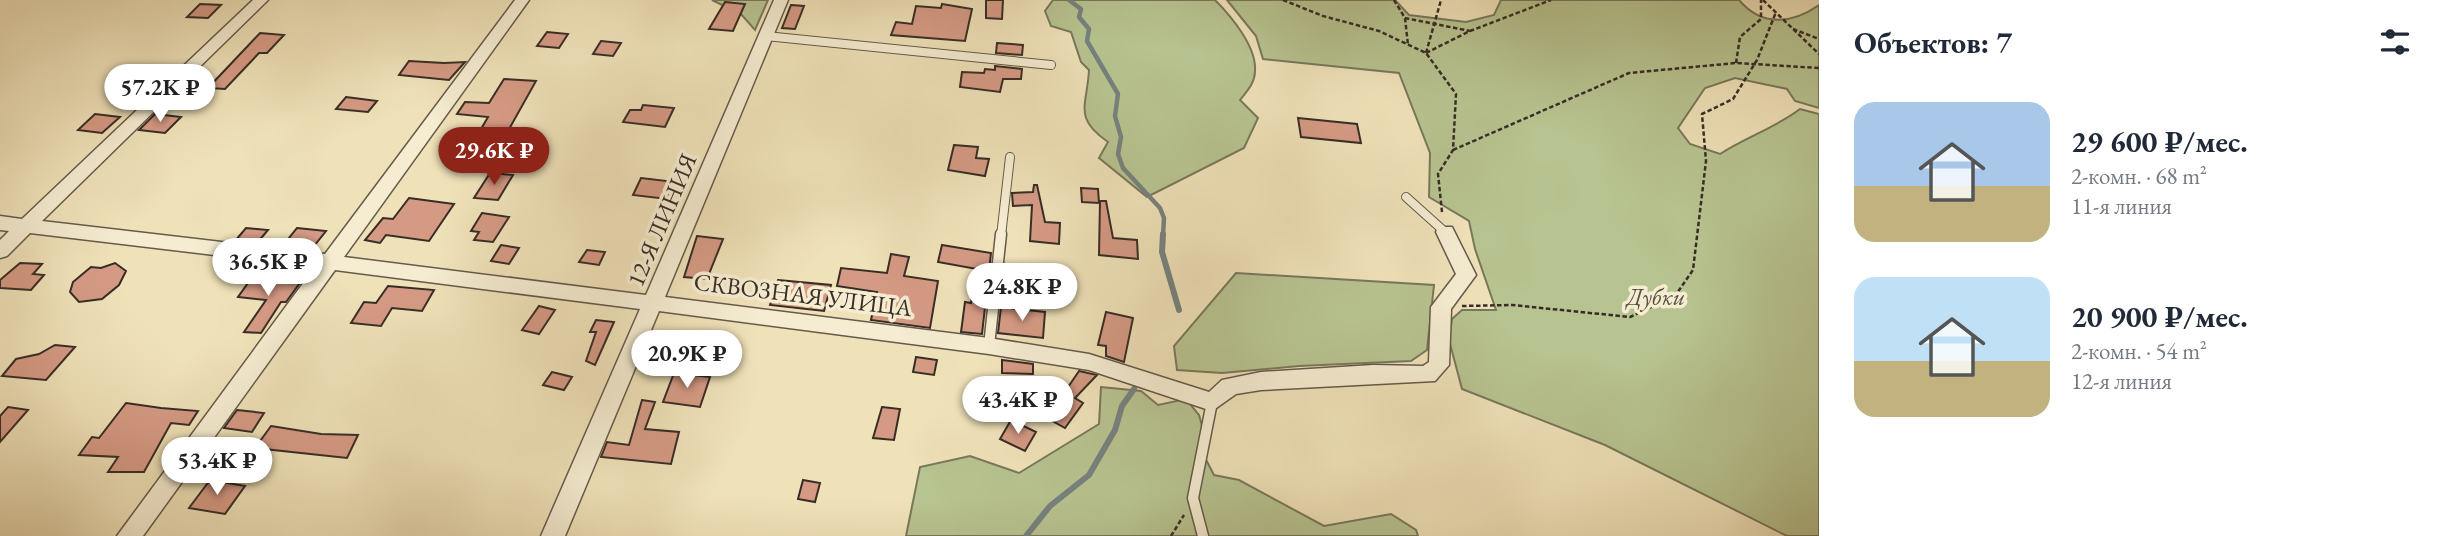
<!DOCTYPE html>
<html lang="ru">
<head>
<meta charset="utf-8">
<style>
  :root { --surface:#fff; --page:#f2f2f3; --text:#1f2937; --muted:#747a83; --accent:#8f2418 }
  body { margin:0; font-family:"EB Garamond",serif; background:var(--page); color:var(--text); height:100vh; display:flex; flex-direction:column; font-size:26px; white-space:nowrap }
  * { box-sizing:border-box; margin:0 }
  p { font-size:23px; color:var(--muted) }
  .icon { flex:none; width:38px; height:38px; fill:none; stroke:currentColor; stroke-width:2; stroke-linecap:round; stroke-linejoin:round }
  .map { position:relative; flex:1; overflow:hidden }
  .drawer { display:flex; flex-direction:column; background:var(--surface); width:630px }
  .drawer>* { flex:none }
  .price { position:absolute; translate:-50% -60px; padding:0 16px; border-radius:24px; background:#fff; color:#222; font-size:23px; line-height:46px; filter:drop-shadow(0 2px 4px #0008) }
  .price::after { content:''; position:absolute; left:50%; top:42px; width:21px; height:16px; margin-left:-10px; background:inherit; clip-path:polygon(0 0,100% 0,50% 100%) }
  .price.current { background:var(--accent); color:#fff }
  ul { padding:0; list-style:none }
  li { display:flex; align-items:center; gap:21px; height:175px; padding:0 35px }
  li span { display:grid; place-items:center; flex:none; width:196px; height:140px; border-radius:21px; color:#555 }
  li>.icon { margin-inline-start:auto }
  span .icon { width:84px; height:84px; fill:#fffc; stroke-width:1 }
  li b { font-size:30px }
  h2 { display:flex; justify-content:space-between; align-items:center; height:84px; padding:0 35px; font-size:30px }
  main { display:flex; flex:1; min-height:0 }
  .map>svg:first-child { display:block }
</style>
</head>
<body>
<main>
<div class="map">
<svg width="1819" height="536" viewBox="0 0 1819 536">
  <rect width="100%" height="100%" fill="#efe1b8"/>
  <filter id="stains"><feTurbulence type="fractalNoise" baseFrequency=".00286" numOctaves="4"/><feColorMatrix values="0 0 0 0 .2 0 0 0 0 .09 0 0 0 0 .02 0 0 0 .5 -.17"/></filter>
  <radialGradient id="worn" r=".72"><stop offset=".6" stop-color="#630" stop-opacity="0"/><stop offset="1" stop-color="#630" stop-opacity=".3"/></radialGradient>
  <!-- green -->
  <path fill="#b7c390" stroke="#78785b" stroke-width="2" d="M 712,0 L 768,0 L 755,30 L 741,14 Z
    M 1053,0 L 1215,0 C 1231,16 1257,47 1255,71 C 1255,83 1247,91 1240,100 L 1258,118 L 1244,148 L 1147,197 L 1099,158 L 1108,142 C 1073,118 1087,106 1089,70 L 1081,62 L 1071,32 L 1051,26 L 1045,11 Z
    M 1227,0 L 1395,0 L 1409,15 L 1466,22 L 1494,15 L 1501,0 L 1739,0 C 1762,27 1792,24 1819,5 L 1819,108 L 1795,101 L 1787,89 L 1735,78 L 1705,88 L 1678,128 L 1690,144 L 1720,154 C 1746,137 1775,128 1800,109 L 1819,114 L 1819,536 L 1787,536 L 1605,445 L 1462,389 L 1449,340 L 1452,319 L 1462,310 L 1496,310 L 1475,249 L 1469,221 L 1429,197 L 1430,153 L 1399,73 L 1263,59 L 1256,36 Z
    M 1236,273 L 1434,285 L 1427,350 L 1411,361 L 1299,366 L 1222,373 L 1177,370 L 1174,346 Z
    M 1101,387 L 1141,391 L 1158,405 L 1186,399 L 1199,415 L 1203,429 L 1200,448 L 1214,475 L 1239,480 L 1324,526 L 1391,514 L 1416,530 L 1418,536 L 906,536 L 920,467 L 970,456 L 1019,473 L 1099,424 Z"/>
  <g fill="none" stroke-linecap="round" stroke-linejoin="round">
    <!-- stream-far1 -->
    <path stroke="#76827f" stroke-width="4.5" d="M 1069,0 L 1081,9 L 1079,17 L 1089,29 L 1087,41 L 1118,94 L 1115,116 L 1121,137 L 1118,154 L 1123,168 L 1160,208 L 1164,218 L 1163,236"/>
    <!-- stream -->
    <path stroke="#76827f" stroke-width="6" d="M 1163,234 L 1162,252 L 1179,310
      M 1026,536 L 1050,506 L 1089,475 L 1115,430 L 1122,406 L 1134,389"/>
  </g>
  <!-- building -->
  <path fill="#d59a84" stroke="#382d26" stroke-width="2" d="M 986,0 L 1003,0 L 1002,19 L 986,18 Z
    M 725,2 L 745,4 L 733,31 L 709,29 Z
    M 200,4 L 221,5 L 208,18 L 187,17 Z
    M 942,4 L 972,9 L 965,41 L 891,35 L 896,22 L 912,24 L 916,6 L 941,8 Z
    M 791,5 L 804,6 L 795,29 L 782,28 Z
    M 547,32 L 568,34 L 559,48 L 537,46 Z
    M 260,33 L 284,35 L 267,53 L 259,53 L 225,89 L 208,88 Z
    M 601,41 L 621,43 L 613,56 L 593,54 Z
    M 997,43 L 1023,45 L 1022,55 L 996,53 Z
    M 409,61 L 444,63 L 465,62 L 449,80 L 399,75 Z
    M 995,66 L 1022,69 L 1021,79 L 1003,79 L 1000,92 L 960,87 L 962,72 L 984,73 L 985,69 L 995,70 Z
    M 504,79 L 536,81 L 508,131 L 481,129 L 488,117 L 457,114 L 465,102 L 489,103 Z
    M 346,97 L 377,101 L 368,112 L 336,109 Z
    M 643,105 L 674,108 L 665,127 L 623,122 L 630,110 L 641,110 Z
    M 95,114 L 120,117 L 102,133 L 78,130 Z
    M 155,114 L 181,117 L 165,133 L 139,130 Z
    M 1298,118 L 1357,124 L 1361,143 L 1301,137 Z
    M 954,145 L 978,147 L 976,158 L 989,159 L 985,176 L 948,170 Z
    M 490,173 L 513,175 L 498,200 L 474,198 Z
    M 641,178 L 675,182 L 667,199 L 633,195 Z
    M 1034,185 L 1037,185 L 1045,222 L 1060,223 L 1059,244 L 1030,241 L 1032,205 L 1013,206 L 1012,193 L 1033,192 Z
    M 1081,188 L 1098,189 L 1099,203 L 1082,202 Z
    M 409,198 L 454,204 L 429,241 L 386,235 L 380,243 L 365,240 L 383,218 L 393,219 Z
    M 1100,201 L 1106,201 L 1113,238 L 1137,240 L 1138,259 L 1099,255 Z
    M 482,213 L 509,217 L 493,242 L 474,240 L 479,232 L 471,231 Z
    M 246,228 L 268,230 L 257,243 L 235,241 Z
    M 297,228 L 326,231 L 314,246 L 285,243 Z
    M 697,236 L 723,239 L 707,279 L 684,277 Z
    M 501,245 L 519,248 L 509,264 L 491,261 Z
    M 942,245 L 991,253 L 982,334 L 961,332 L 965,302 L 971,303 L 977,269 L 938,262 Z
    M 587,250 L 605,252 L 599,265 L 579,262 Z
    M 891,254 L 909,257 L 904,276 L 938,281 L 930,328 L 871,320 L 877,292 L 837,286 L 841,268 L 887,273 Z
    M 20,263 L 42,264 L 33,274 L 44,275 L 31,290 L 0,288 L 0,280 Z
    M 115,263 L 126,271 L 119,285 L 102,299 L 79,302 L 70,292 L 73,282 L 91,267 L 101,268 Z
    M 253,276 L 302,280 L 286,302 L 281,302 L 261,333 L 244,332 L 266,300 L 238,297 Z
    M 778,280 L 831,285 L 824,311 L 770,305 Z
    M 388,286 L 434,290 L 422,311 L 392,308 L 381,326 L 351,323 L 364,302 L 376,303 Z
    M 539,306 L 555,310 L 539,334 L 522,330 Z
    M 1001,307 L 1045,312 L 1043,338 L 998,333 Z
    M 1106,312 L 1133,318 L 1124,362 L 1106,356 L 1106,346 L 1098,345 Z
    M 596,320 L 614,322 L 595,365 L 586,361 L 596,332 L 590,332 Z
    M 55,345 L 75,347 L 46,380 L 2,376 L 16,359 L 39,354 Z
    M 916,357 L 937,360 L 934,375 L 913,372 Z
    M 1002,360 L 1033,364 L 1033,374 L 1002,373 Z
    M 1079,371 L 1097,375 L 1075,398 L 1083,403 L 1065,428 L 1047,418 Z
    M 552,372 L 572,377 L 564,390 L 543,385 Z
    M 674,373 L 710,377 L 700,407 L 663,402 Z
    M 642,400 L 655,402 L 645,429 L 679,432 L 671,464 L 601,457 L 607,442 L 629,445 Z
    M 126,403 L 161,408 L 198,411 L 189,425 L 171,423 L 144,472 L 108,472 L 118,457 L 79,455 L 92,437 L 99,438 Z
    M 8,407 L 28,410 L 0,442 L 0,416 Z
    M 882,407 L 900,409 L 894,440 L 873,438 Z
    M 237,410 L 264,413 L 252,432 L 224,428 Z
    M 1011,420 L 1036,432 L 1025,451 L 1000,439 Z
    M 271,426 L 321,434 L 358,435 L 347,458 L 255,448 Z
    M 210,480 L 245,486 L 225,514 L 189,508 Z
    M 803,480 L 820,483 L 815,502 L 798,499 Z"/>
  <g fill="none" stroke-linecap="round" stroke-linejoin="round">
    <!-- lane-far1 casing -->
    <g stroke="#665a4a" stroke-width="10">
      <path id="lane-far1" d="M 766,36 L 1051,65
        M 1406,197 L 1445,232
        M 1001,236 L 1010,157"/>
    </g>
    <!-- lane casing -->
    <g stroke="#665a4a" stroke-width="13">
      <path id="lane" d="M 989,346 L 1001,234
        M 1203,536 L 1193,498 L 1212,402"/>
    </g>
    <!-- street casing -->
    <g stroke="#665a4a" stroke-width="3">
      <path id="street" d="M 253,0 L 268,0 L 42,221 L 325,254 L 515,0 L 529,0 L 344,257 L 646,295 L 774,0 L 788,0 L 665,297 L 989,338 L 1089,354 L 1209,392 L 1222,380 L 1261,372 L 1373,365 L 1423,366 L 1429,362 L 1431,307 L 1456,274 L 1436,232 L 1438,227 L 1452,227 L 1476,275 L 1451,309 L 1449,365 L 1435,381 L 1261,390 L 1236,394 L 1212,411 L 1089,370 L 989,354 L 659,311 L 565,536 L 541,536 L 640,309 L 335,270 L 143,536 L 117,536 L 315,267 L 30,233 L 7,256 L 0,258 L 0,240 L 9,231 L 0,230 L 0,216 L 22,219 Z"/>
    </g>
    <!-- path -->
    <path stroke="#382d26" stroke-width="2.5" stroke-dasharray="4.5 2.5" stroke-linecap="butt" d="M 1283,0 L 1323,16 L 1379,31 L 1426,53 L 1456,94 L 1453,150 L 1438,174 L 1442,212
      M 1394,0 L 1405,18 L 1470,31
      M 1763,0 L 1819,54
      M 1405,18 L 1408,45
      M 1793,29 L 1819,39
      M 1426,53 L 1470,31 L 1551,0
      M 1426,53 L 1441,0
      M 1736,63 L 1740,37 L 1761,19 L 1761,0
      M 1453,150 L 1629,73 L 1736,63 L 1819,68
      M 1462,306 L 1512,305 L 1630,317 L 1675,296 L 1693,270 L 1706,161 L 1702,114 L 1733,99 L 1757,60 L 1776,12
      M 1171,536 L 1184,515"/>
    <!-- lane-far1 -->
    <use href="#lane-far1" stroke="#f5ecd1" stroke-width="8"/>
    <!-- lane -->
    <use href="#lane" stroke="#f5ecd1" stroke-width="10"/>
    <!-- street -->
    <use href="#street" fill="#f5ecd1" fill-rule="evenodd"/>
  </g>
  <g text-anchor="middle" stroke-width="7" stroke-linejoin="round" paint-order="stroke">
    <!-- street labels -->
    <g font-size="24" fill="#382d26" stroke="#f5ecd1">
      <text transform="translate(662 220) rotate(-67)" y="8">12-Я ЛИНИЯ</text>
      <text transform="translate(803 295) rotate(7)" y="8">СКВОЗНАЯ УЛИЦА</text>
    </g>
    <!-- park labels -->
    <g font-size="24" font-style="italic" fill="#585240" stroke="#f5ecd1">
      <text x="1656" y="305">Дубки</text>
    </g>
  </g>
  <rect width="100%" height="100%" filter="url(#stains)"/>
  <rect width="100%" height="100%" fill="url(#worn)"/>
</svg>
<b class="price" style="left:160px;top:124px">57.2K ₽</b>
<b class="price current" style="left:494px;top:187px">29.6K ₽</b>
<b class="price" style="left:268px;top:298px">36.5K ₽</b>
<b class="price" style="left:1022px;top:323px">24.8K ₽</b>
<b class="price" style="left:687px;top:390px">20.9K ₽</b>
<b class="price" style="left:1018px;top:436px">43.4K ₽</b>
<b class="price" style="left:217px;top:497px">53.4K ₽</b>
</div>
<section class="drawer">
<h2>Объектов: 7<svg class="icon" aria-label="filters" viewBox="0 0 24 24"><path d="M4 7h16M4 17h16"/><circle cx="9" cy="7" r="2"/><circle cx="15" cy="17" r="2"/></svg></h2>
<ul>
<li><span style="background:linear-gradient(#a9c7e8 60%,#c2b280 0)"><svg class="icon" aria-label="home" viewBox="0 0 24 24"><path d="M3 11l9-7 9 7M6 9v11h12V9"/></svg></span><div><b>29 600 ₽/мес.</b><p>2-комн. · 68 m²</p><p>11-я линия</p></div></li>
<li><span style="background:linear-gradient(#bfe0f5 60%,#c2b280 0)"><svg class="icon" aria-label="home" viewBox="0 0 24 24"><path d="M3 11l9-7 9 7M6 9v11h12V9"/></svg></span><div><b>20 900 ₽/мес.</b><p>2-комн. · 54 m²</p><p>12-я линия</p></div></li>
</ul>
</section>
</main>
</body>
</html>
